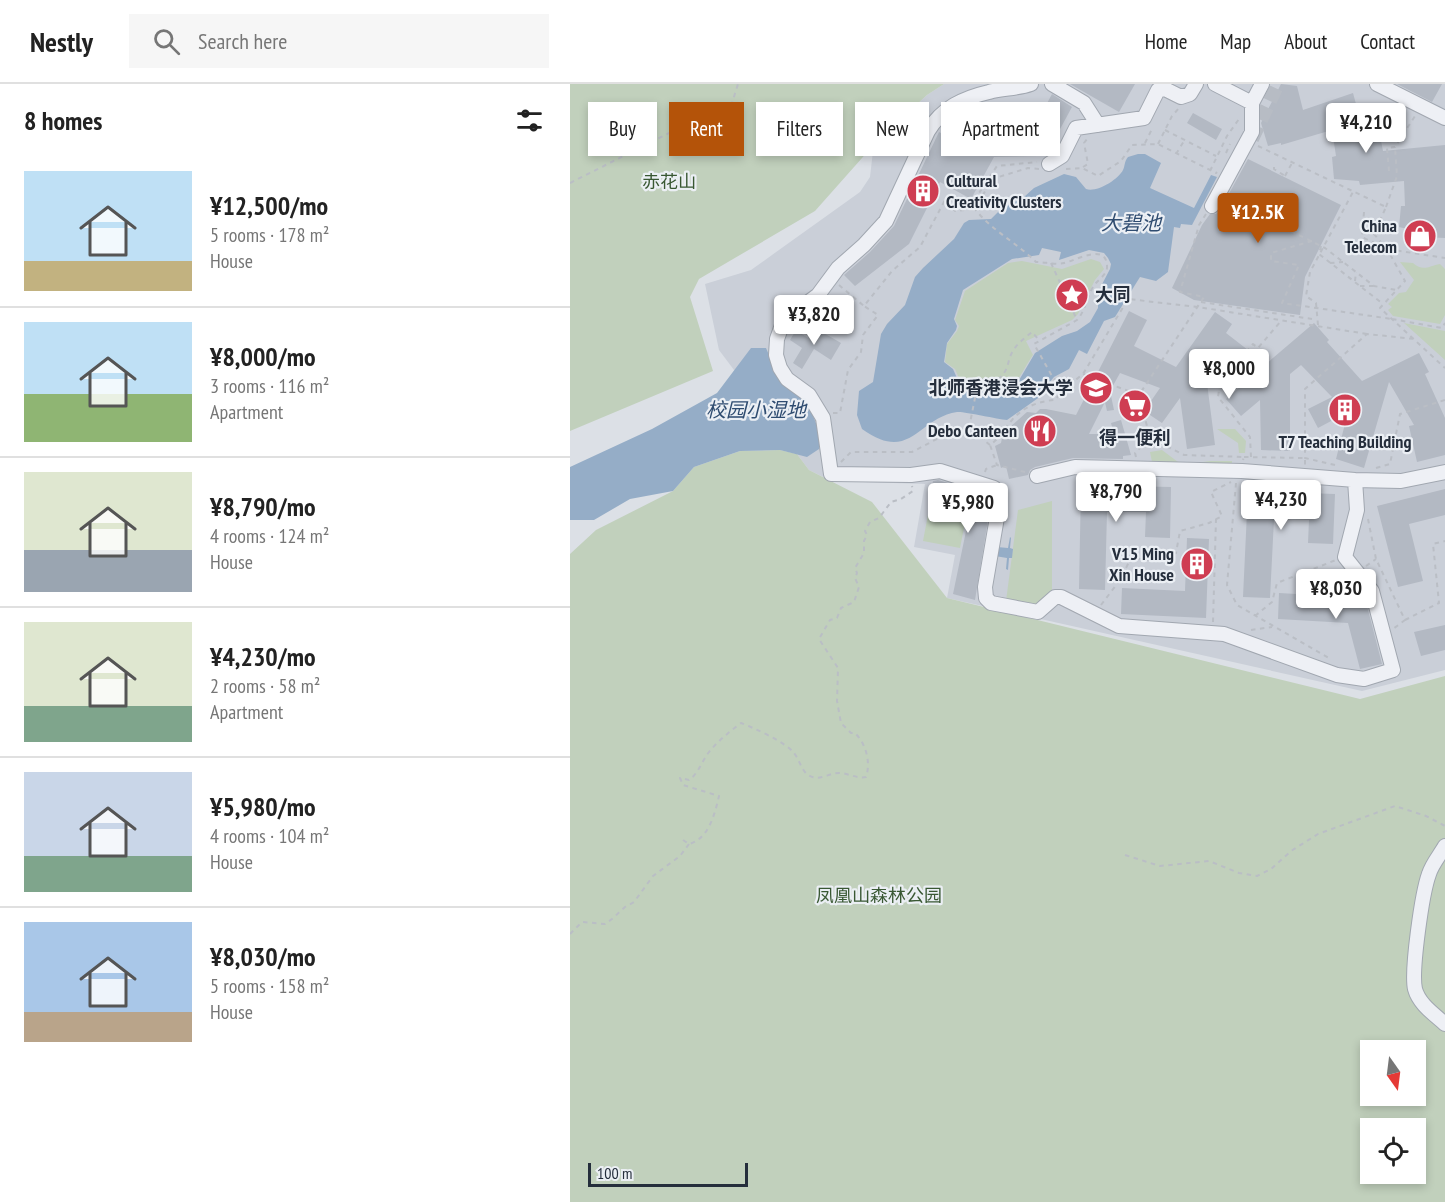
<!DOCTYPE html>
<html lang="en">
<head>
<meta charset="utf-8">
<style>
  :root { --surface:#fff; --page:#f6f6f6; --text:#222; --muted:#767676; --line:#e0e0e0; --accent:#b45309 }
  body { margin:0; font-family:"PT Sans Narrow","Noto Sans SC",sans-serif; background:var(--page); color:var(--text); height:100vh; display:flex; flex-direction:column; font-size:22px; white-space:nowrap }
  * { box-sizing:border-box; margin:0 }
  p { font-size:20px; color:var(--muted) }
  .icon { flex:none; width:33px; height:33px; fill:none; stroke:currentColor; stroke-width:2; stroke-linecap:round; stroke-linejoin:round }
  .map { position:relative; flex:1; overflow:hidden }
  .drawer { display:flex; flex-direction:column; background:var(--surface); width:570px }
  .drawer>* { flex:none }
  .guide { position:absolute; left:18px; top:18px; width:570px; height:54px; display:flex; gap:12px }
  .needle { width:39px; rotate:166deg }
  .controls { position:absolute; left:790px; top:956px; display:grid; gap:12px }
  .controls a { display:grid; place-items:center; width:66px; height:66px; border-radius:0px; background:var(--surface); box-shadow:0 3px 9px #0003; font-size:30px }
  .scale { position:absolute; left:18px; bottom:15px; width:160px; box-sizing:border-box; padding-left:6px; border:3px solid #252e3c; border-top:0; font-size:16px; line-height:21px; white-space:nowrap; color:#252e3c; -webkit-text-stroke:4px #ebeff4; paint-order:stroke }
  .price { position:absolute; translate:-50% -51px; padding:0 14px; border-radius:6px; background:#fff; color:#222; font-size:20px; line-height:39px; filter:drop-shadow(0 2px 3px #0008) }
  .price::after { content:''; position:absolute; left:50%; top:36px; width:18px; height:14px; margin-left:-9px; background:inherit; clip-path:polygon(0 0,100% 0,50% 100%) }
  .price.current { background:var(--accent); color:#fff }
  ul { padding:0; list-style:none }
  li { display:flex; align-items:center; gap:18px; height:150px; padding:0 24px }
  li+li { border-top:2px solid var(--line) }
  li span { display:grid; place-items:center; flex:none; width:168px; height:120px; border-radius:0px; color:#555 }
  li>.icon { margin-inline-start:auto }
  span .icon { width:72px; height:72px; fill:#fffc; stroke-width:1 }
  li b { font-size:26px }
  h2 { display:flex; justify-content:space-between; align-items:center; height:72px; padding:0 24px; font-size:26px }
  .chip { padding:0 21px; border-radius:0px; background:var(--surface); box-shadow:0 3px 9px #0003; font-size:21px; line-height:54px }
  .chip.current { background:var(--accent); color:#fff }
  header { display:flex; align-items:center; gap:36px; box-sizing:border-box; height:84px; padding:0 30px; background:var(--surface); border-bottom:2px solid var(--line) }
  header strong { font-size:28px }
  nav { display:flex; gap:33px; margin-inline-start:auto; font-size:21px }
  .search { width:420px; height:54px; background:var(--page); display:flex; align-items:center; gap:15px; box-sizing:border-box; padding:0 21px; border-radius:0px; color:var(--muted); font-size:22px }
  main { display:flex; flex:1; min-height:0 }
  .map>svg:first-child { display:block }
</style>
</head>
<body>
<header>
<strong>Nestly</strong>
<div class="search"><svg class="icon" aria-label="search" viewBox="0 0 24 24"><circle cx="10" cy="10" r="6"/><path d="M15 15l6 6"/></svg>Search here</div>
<nav><a>Home</a><a>Map</a><a>About</a><a>Contact</a></nav>
</header>
<main>
<section class="drawer">
<h2>8 homes<svg class="icon" aria-label="filters" viewBox="0 0 24 24"><path d="M4 7h16M4 17h16"/><circle cx="9" cy="7" r="2"/><circle cx="15" cy="17" r="2"/></svg></h2>
<ul>
<li><span style="background:linear-gradient(#bfe0f5 75%,#c2b280 0)"><svg class="icon" aria-label="home" viewBox="0 0 24 24"><path d="M3 11l9-7 9 7M6 9v11h12V9"/></svg></span><div><b>¥12,500/mo</b><p>5 rooms · 178 m²</p><p>House</p></div></li>
<li><span style="background:linear-gradient(#bfe0f5 60%,#8fb573 0)"><svg class="icon" aria-label="home" viewBox="0 0 24 24"><path d="M3 11l9-7 9 7M6 9v11h12V9"/></svg></span><div><b>¥8,000/mo</b><p>3 rooms · 116 m²</p><p>Apartment</p></div></li>
<li><span style="background:linear-gradient(#dfe7d0 65%,#9aa5b1 0)"><svg class="icon" aria-label="home" viewBox="0 0 24 24"><path d="M3 11l9-7 9 7M6 9v11h12V9"/></svg></span><div><b>¥8,790/mo</b><p>4 rooms · 124 m²</p><p>House</p></div></li>
<li><span style="background:linear-gradient(#dfe7d0 70%,#7fa58c 0)"><svg class="icon" aria-label="home" viewBox="0 0 24 24"><path d="M3 11l9-7 9 7M6 9v11h12V9"/></svg></span><div><b>¥4,230/mo</b><p>2 rooms · 58 m²</p><p>Apartment</p></div></li>
<li><span style="background:linear-gradient(#c9d6e8 70%,#7fa58c 0)"><svg class="icon" aria-label="home" viewBox="0 0 24 24"><path d="M3 11l9-7 9 7M6 9v11h12V9"/></svg></span><div><b>¥5,980/mo</b><p>4 rooms · 104 m²</p><p>House</p></div></li>
<li><span style="background:linear-gradient(#a9c7e8 75%,#b9a48a 0)"><svg class="icon" aria-label="home" viewBox="0 0 24 24"><path d="M3 11l9-7 9 7M6 9v11h12V9"/></svg></span><div><b>¥8,030/mo</b><p>5 rooms · 158 m²</p><p>House</p></div></li>
</ul>
</section>
<div class="map">
<svg width="875" height="1118" viewBox="0 0 875 1118">
  <rect width="100%" height="100%" fill="#dce0e6"/>
  <!-- built -->
  <path fill="#cacfd8" d="M 374,0 L 875,0 L 875,586 L 792,607 L 377,514 L 385,471 L 344,463 L 355,400 L 261,397 L 239,386 L 149,266 L 135,200 L 181,186 L 290,108 L 300,93 L 303,67 L 308,56 L 357,11 Z"/>
  <!-- green -->
  <path fill="#c1d0bc" fill-rule="evenodd" d="M 0,0 L 374,0 L 357,11 L 308,56 L 245,127 L 129,195 L 120,213 L 143,287 L 0,347 Z
    M 521,175 L 530,178 L 534,185 L 525,196 L 508,230 L 502,236 L 456,257 L 463,271 C 454,283 445,308 429,310 C 418,312 402,304 392,301 L 385,285 L 375,278 L 377,260 L 387,247 L 389,242 L 385,236 L 395,207 L 438,179 L 452,177 L 492,185 Z
    M 830,178 L 843,179 C 853,188 859,182 870,180 L 875,185 L 875,231 L 870,240 L 823,232 L 818,226 L 822,223 L 818,220 L 829,209 L 836,208 L 844,196 Z
    M 834,239 L 875,247 L 875,276 Z
    M 647,345 L 665,345 L 676,357 L 675,369 L 669,369 L 668,359 Z
    M 210,366 L 227,370 L 239,386 L 302,418 L 377,514 L 790,615 L 875,592 L 875,1118 L 0,1118 L 0,470 L 26,446 L 103,407 L 124,383 L 170,367 ZM 801,966 L 846,966 L 846,1011 L 801,1011 ZM 801,1044 L 846,1044 L 846,1089 L 801,1089 Z
    M 592,366 L 612,381 L 640,377 L 662,377 L 662,385 L 616,383 L 582,378 L 580,368 Z
    M 361,415 L 398,424 L 390,464 L 353,457 Z
    M 482,417 L 482,511 L 470,523 L 436,517 L 448,426 Z"/>
  <!-- water -->
  <path fill="#95adc7" fill-rule="evenodd" d="M 568,70 L 575,70 L 591,79 L 580,104 L 624,124 L 641,91 L 647,93 L 622,141 L 611,140 L 610,144 L 604,143 L 598,188 L 586,197 L 570,193 L 545,233 L 534,237 L 517,270 L 509,266 L 499,285 L 484,293 L 474,305 L 471,312 L 437,336 C 427,335 393,327 387,328 C 347,334 341,380 292,345 L 287,331 L 289,307 L 303,298 L 311,250 L 317,240 L 335,221 L 345,193 L 353,184 L 384,155 L 394,139 L 399,136 L 421,135 L 431,125 L 454,113 L 464,104 L 494,90 L 506,93 L 516,105 C 526,109 548,96 553,86 C 555,82 554,78 558,73 ZM 472,164 L 491,168 L 489,176 L 519,166 L 534,169 L 538,174 L 541,180 L 540,185 L 528,208 L 528,224 L 520,238 L 507,247 L 492,252 L 465,269 L 448,298 L 436,308 L 428,312 L 390,301 L 383,285 L 374,278 L 377,259 L 386,246 L 387,242 L 384,235 L 393,206 L 442,175 L 469,171 Z
    M 181,264 L 196,264 L 205,285 L 238,319 L 249,347 L 249,365 L 237,373 L 210,366 L 170,367 L 124,383 L 103,407 L 60,415 L 24,436 L 0,436 L 0,383 L 82,345 L 147,309 Z
    M 440,453 L 441,454 L 440,464 L 443,465 L 442,474 L 439,474 L 438,486 L 436,485 L 437,474 L 425,472 L 427,463 L 438,464 Z"/>
  <!-- building -->
  <path fill="#b3b9c3" d="M 500,0 L 565,0 L 549,28 Z
    M 711,0 L 727,2 L 733,26 L 783,9 L 786,20 L 790,19 L 792,27 L 805,26 L 813,67 L 875,61 L 875,154 L 854,153 L 854,149 L 829,143 L 831,122 L 835,122 L 834,97 L 790,101 L 789,97 L 764,95 L 762,73 L 766,72 L 762,46 L 711,61 L 711,59 L 698,62 L 691,39 Z
    M 827,0 L 872,0 L 862,18 Z
    M 482,10 L 502,23 L 477,69 L 467,72 L 424,73 L 401,115 L 370,98 L 339,160 L 285,202 L 274,191 L 300,168 L 324,142 L 369,48 L 392,60 L 392,51 L 415,50 L 414,19 L 457,19 L 460,51 Z
    M 623,29 L 652,45 L 646,56 L 617,39 Z
    M 678,75 L 771,121 L 735,193 L 730,231 L 624,216 L 602,204 L 632,141 L 640,130 L 646,130 L 650,126 Z
    M 559,227 L 577,236 L 564,262 L 606,283 L 645,228 L 662,240 L 656,249 L 696,280 L 744,239 L 759,256 L 757,258 L 792,297 L 849,269 L 859,288 L 855,290 L 875,334 L 875,371 L 847,378 L 839,342 L 844,341 L 819,298 L 794,384 L 766,375 L 778,328 L 748,344 L 738,325 L 762,313 L 731,281 L 720,290 L 720,367 L 691,366 L 690,316 L 671,332 L 656,315 L 671,302 L 634,276 L 645,361 L 617,365 L 610,314 L 592,339 L 574,327 L 590,304 L 550,289 L 540,307 L 544,326 L 537,327 L 535,318 L 519,350 L 544,350 L 541,339 L 551,336 L 561,371 L 553,372 L 553,375 L 503,374 L 465,383 L 460,386 L 458,391 L 439,395 L 436,382 L 431,384 L 425,362 L 431,359 L 433,349 L 457,328 L 466,329 L 470,325 L 476,325 L 506,331 Z
    M 245,244 L 271,259 L 261,276 L 244,265 L 232,285 L 223,279 L 232,264 L 220,256 L 226,246 L 238,254 Z
    M 368,396 L 418,411 L 421,417 L 405,516 L 383,510 L 401,423 L 360,413 L 363,397 Z
    M 511,401 L 601,403 L 600,454 L 575,453 L 576,428 L 537,428 L 535,506 L 509,505 Z
    M 875,405 L 875,431 L 839,440 L 853,497 L 828,503 L 807,422 Z
    M 678,407 L 765,410 L 763,460 L 738,459 L 739,436 L 704,435 L 700,514 L 673,513 Z
    M 617,454 L 639,455 L 636,534 L 551,530 L 552,504 L 615,507 Z
    M 709,509 L 795,514 L 812,580 L 790,585 L 778,539 L 708,535 Z
    M 875,541 L 875,566 L 851,572 L 844,548 Z"/>
  <g fill="none" stroke-linecap="round" stroke-linejoin="round">
    <!-- minor-tunnel -->
    <path stroke="#b7bcc4" stroke-width="14" stroke-dasharray="14 7" stroke-linecap="butt" d="M 682,55 L 708,0"/>
    <!-- minor casing -->
    <g stroke="#a1a7b0" stroke-width="16">
      <path id="minor" d="M 461,0 C 447,5 433,4 419,8 C 393,14 372,24 358,47 L 316,137 L 294,161 L 268,184 L 248,211 L 221,231 L 211,244 L 207,255 L 206,271 L 210,284 L 217,295 L 239,311 L 253,334 L 261,390 L 341,391 L 370,387 L 424,404 L 430,416 L 415,503 L 416,514 L 421,519 L 468,528 L 485,513 L 491,513 L 549,542 L 654,550 L 767,591 L 794,595 L 823,586 L 802,507 L 775,473 L 787,426 L 785,396
        M 482,0 L 514,19 L 528,41
        M 645,0 L 682,19 L 692,0
        M 807,0 L 875,34
        M 479,80 L 492,72 L 506,44 L 574,34 L 588,6 L 595,5 L 611,13 L 620,10 L 626,0
        M 642,122 L 682,48 L 682,19
        M 467,392 L 505,383 L 672,387 L 785,396 L 831,397 L 875,388
        M 875,762 C 870,771 862,780 859,790 C 852,809 841,887 845,905 C 849,920 864,930 875,940"/>
    </g>
    <!-- path -->
    <path stroke="#babec5" stroke-width="2" stroke-dasharray="4.5 4.5" stroke-linecap="butt" d="M 595,46 L 646,72
      M 575,59 L 583,43
      M 588,60 L 602,32 L 609,24
      M 688,62 L 816,123 L 804,150 L 817,165 L 835,197 L 810,224 L 875,284
      M 656,69 L 660,60
      M 606,70 L 614,57
      M 513,83 L 518,80 L 514,59 L 517,55
      M 704,83 L 704,85 L 715,92
      M 469,85 L 458,84 L 422,95 L 405,125 C 421,146 447,159 466,178 C 475,178 486,181 494,179 C 505,177 538,157 537,184 C 536,192 527,196 523,203 C 516,214 516,226 507,236 L 464,260 L 482,292 L 493,306
      M 496,85 L 512,84 L 528,92 L 551,77 L 562,61 L 588,60 L 646,89 L 647,88
      M 640,87 L 657,52 L 669,35
      M 819,87 L 817,64 L 825,63 L 845,32
      M 0,99 L 115,41 L 154,30 L 162,19 L 168,0
      M 377,117 L 385,127 L 405,125
      M 656,121 L 667,120 L 721,147
      M 816,123 L 827,92 L 825,63
      M 794,128 L 792,153 L 817,165 L 875,174
      M 636,130 L 629,141 L 610,208 L 634,213 L 569,311 L 580,354 L 614,371 L 674,373 L 673,376
      M 481,179 L 507,236
      M 760,179 L 773,178
      M 785,197 L 786,188
      M 269,201 L 294,222
      M 790,202 L 804,202
      M 631,218 L 742,235
      M 822,235 L 872,244 L 875,239
      M 748,241 L 746,219 L 736,212 L 740,188 L 783,108
      M 513,290 L 569,311
      M 263,329 L 270,329 L 278,286 L 291,268 L 293,251 L 308,231 L 294,222 L 322,187 L 350,163 L 375,116 L 403,118 L 427,82 L 467,78
      M 420,361 L 399,344 L 409,294 L 423,299 C 442,286 435,279 444,265 C 449,258 456,253 462,248 L 469,256
      M 566,373 L 565,369 L 580,354
      M 674,373 L 735,374 L 735,382
      M 681,373 L 680,353 L 648,313 L 650,299 L 683,260 L 688,264 L 711,237
      M 271,378 L 281,368 L 342,368 L 384,346 L 399,344
      M 765,381 L 735,374 L 735,305 L 797,250 L 845,255
      M 806,384 L 820,380 L 830,330 L 875,316
      M 415,388 L 416,385 L 427,381
      M 455,388 L 427,381 L 420,361 C 430,354 434,345 442,336 C 453,323 469,317 485,316 L 493,306 L 513,290 L 558,215 L 628,223 L 797,250
      M 666,399 L 657,501 L 667,521 L 759,574
      M 798,435 L 806,475 L 835,536 L 823,545
      M 796,482 L 806,475
      M 531,521 L 550,496 L 561,474 L 579,476 L 606,469 L 610,447 L 639,439 L 652,432 L 641,408 L 661,398
      M 685,532 L 702,518 L 707,499 L 766,476
      M 835,536 L 869,519 L 863,460 L 875,457
      M 643,538 L 646,435
      M 681,546 L 702,543
      M 113,756 L 119,760 C 139,755 145,729 149,712 L 113,701 L 110,694 L 119,696 C 128,690 132,677 139,668 C 148,657 159,648 171,639 C 184,644 215,658 223,668 C 229,674 231,686 238,691 C 249,698 258,689 269,689 C 278,689 287,695 296,693 C 301,678 296,660 285,649 L 281,649 L 271,639 L 267,617 L 268,584 L 249,555 L 260,536 L 267,534 L 271,524 L 284,518 L 289,503 L 285,494 L 287,489 L 285,484 L 294,469 L 294,457 L 297,451 L 295,447 L 300,438 L 309,434 L 321,418 L 331,415 L 343,407 L 342,402
      M 555,771 L 590,782 L 639,777 L 669,789 L 687,792 L 701,785 L 721,767 L 748,750 L 825,722 L 856,732 L 875,742
      M 0,850 L 12,838 L 35,840 L 42,835 L 55,823 L 64,818 L 83,792 L 110,772 L 119,760"/>
    <!-- minor -->
    <use href="#minor" stroke="#eef0f5" stroke-width="14"/>
    <!-- path-bridge -->
    <path stroke="#babec5" stroke-width="2" stroke-dasharray="4.5 4.5" stroke-linecap="butt" d="M 715,92 L 722,79
      M 721,147 L 755,164 L 804,202 L 826,206
      M 742,157 L 701,169 L 701,177 L 729,181 L 712,219 L 822,235
      M 751,162 L 749,170 L 813,220"/>
  </g>
  <!-- icons -->
  <defs>
    <g id="building-disc" transform="scale(1.725)"><circle r="9.5" fill="#cf3d52" stroke="#ebeff4"/><path d="M-4-6H4V6H1V3H-1V6H-4ZM-2.5-4.3h1.7v1.8h-1.7ZM.8-4.3h1.7v1.8H.8ZM-2.5-1h1.7V.8h-1.7ZM.8-1h1.7V.8H.8Z" fill="#fff"/></g>
    <g id="shop-disc" transform="scale(1.725)"><circle r="9.5" fill="#cf3d52" stroke="#ebeff4"/><path d="M-5-2.5h2.3a2.7 3.5 0 0 1 5.4 0H5L5.5 6h-11ZM-1.5-2.5h3a1.5 2.3 0 0 0-3 0Z" fill="#fff"/></g>
    <g id="sight-disc" transform="scale(1.725)"><circle r="9.5" fill="#cf3d52" stroke="#ebeff4"/><path d="M0-6L1.8-2.2L6-1.7L2.9 1.2L3.7 5.4L0 3.3L-3.7 5.4L-2.9 1.2L-6-1.7L-1.8-2.2Z" fill="#fff"/></g>
    <g id="university-disc" transform="scale(1.725)"><circle r="9.5" fill="#cf3d52" stroke="#ebeff4"/><path d="M0-5L7-2L0 1L-7-2ZM-4 1L0 2.5L4 1V4Q0 6-4 4Z" fill="#fff"/></g>
    <g id="supermarket-disc" transform="scale(1.725)"><circle r="9.5" fill="#cf3d52" stroke="#ebeff4"/><path d="M-6-5.5h2.5l.6 2H6L4.5 2H-2.5L-4.4-4H-6ZM-1.5 3.2a1.3 1.3 0 1 0 .1 0ZM3 3.2a1.3 1.3 0 1 0 .1 0Z" fill="#fff"/></g>
    <g id="restaurant-disc" transform="scale(1.725)"><circle r="9.5" fill="#cf3d52" stroke="#ebeff4"/><path d="M-5-6h1v4h1v-4h1v4h1v-4h1v5L-1.5 .5V6h-2V.5L-5-1ZM5-6V6H3V1.5H1.5Q1.5-4 5-6Z" fill="#fff"/></g>
  </defs>
  <g fill-rule="evenodd">
    <use href="#building-disc" x="353" y="107"/>
    <use href="#shop-disc" x="850" y="152"/>
    <use href="#sight-disc" x="502" y="211"/>
    <use href="#university-disc" x="526" y="304"/>
    <use href="#supermarket-disc" x="565" y="322"/>
    <use href="#building-disc" x="775" y="326"/>
    <use href="#restaurant-disc" x="470" y="347"/>
    <use href="#building-disc" x="627" y="480"/>
  </g>
  <g text-anchor="middle" stroke-width="4.5" stroke-linejoin="round" paint-order="stroke">
    <!-- poi labels -->
    <g font-size="18" font-weight="bold" fill="#252e3c" stroke="#ebeff4" text-anchor="end">
      <text x="376" y="103" text-anchor="start">Cultural<tspan x="376" dy="21">Creativity Clusters</tspan></text>
      <text x="827" y="148">China<tspan x="827" dy="21">Telecom</tspan></text>
      <text x="525" y="217" text-anchor="start">大同</text>
      <text x="503" y="310">北师香港浸会大学</text>
      <text x="447" y="353">Debo Canteen</text>
      <text x="565" y="360" text-anchor="middle">得一便利</text>
      <text x="775" y="364" text-anchor="middle">T7 Teaching Building</text>
      <text x="604" y="476">V15 Ming<tspan x="604" dy="21">Xin House</tspan></text>
    </g>
    <!-- park labels -->
    <g font-size="18" fill="#395833" stroke="#ebeff4">
      <text x="99" y="104">赤花山</text>
      <text x="309" y="818">凤凰山森林公园</text>
    </g>
    <!-- water labels -->
    <g font-size="20" font-style="italic" fill="#2f4c70" stroke="#ebeff4">
      <text x="561" y="146">大碧池</text>
      <text x="186" y="333">校园小湿地</text>
    </g>
  </g>
</svg>
<div class="controls">
<a><svg class="needle" viewBox="-14 -14 28 28"><path d="M0-13l5 13h-10z" fill="#e53935"/><path d="M0 13l5-13h-10z" fill="#767676"/></svg></a>
<a><svg class="icon" aria-label="locate" viewBox="0 0 24 24"><circle cx="12" cy="12" r="6"/><path d="M12 2v4M12 18v4M2 12h4M18 12h4"/></svg></a>
</div>
<div class="scale">100 m</div>
<b class="price" style="left:796px;top:70px">¥4,210</b>
<b class="price current" style="left:688px;top:160px">¥12.5K</b>
<b class="price" style="left:244px;top:262px">¥3,820</b>
<b class="price" style="left:659px;top:316px">¥8,000</b>
<b class="price" style="left:546px;top:439px">¥8,790</b>
<b class="price" style="left:711px;top:447px">¥4,230</b>
<b class="price" style="left:398px;top:450px">¥5,980</b>
<b class="price" style="left:766px;top:536px">¥8,030</b>
<div class="guide">
<a class="chip">Buy</a>
<a class="chip current">Rent</a>
<a class="chip">Filters</a>
<a class="chip">New</a>
<a class="chip">Apartment</a>
</div>
</div>
</main>
</body>
</html>
